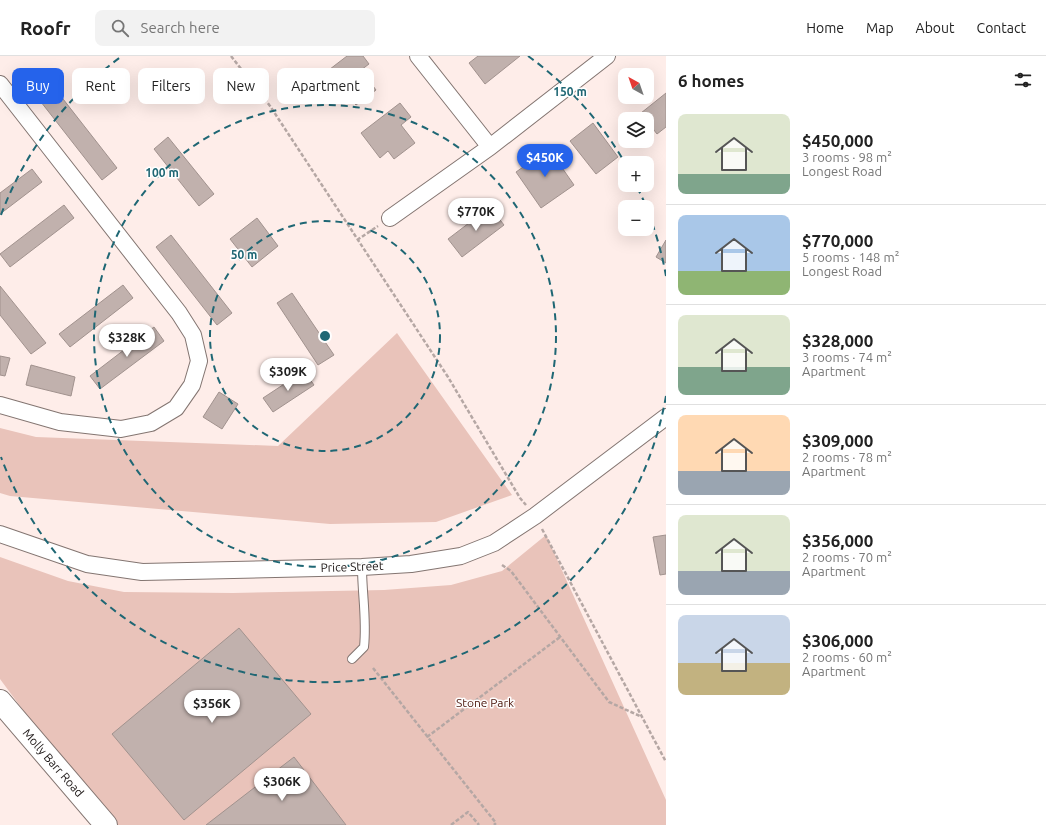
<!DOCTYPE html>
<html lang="en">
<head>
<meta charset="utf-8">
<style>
  :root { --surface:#fff; --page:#f2f2f2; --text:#222; --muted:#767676; --line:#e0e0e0; --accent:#2563eb }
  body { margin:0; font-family:Ubuntu,sans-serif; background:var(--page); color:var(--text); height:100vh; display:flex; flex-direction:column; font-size:15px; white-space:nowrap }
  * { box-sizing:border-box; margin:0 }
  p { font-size:13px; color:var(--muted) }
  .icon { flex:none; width:22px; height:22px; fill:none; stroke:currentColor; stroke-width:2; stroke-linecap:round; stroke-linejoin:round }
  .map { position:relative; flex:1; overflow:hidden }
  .side { display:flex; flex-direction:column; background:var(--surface); width:380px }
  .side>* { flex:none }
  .top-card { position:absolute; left:12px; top:12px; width:380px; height:36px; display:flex; gap:8px }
  .needle { width:26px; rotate:320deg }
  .controls { position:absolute; left:618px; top:12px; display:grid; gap:8px }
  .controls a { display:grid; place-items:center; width:36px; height:36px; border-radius:8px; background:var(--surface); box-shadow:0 4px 16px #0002; font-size:20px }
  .price { position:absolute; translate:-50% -34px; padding:0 9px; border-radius:14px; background:#fff; color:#222; font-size:13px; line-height:26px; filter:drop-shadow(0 1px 2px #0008) }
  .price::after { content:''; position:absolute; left:50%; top:24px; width:12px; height:9px; margin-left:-6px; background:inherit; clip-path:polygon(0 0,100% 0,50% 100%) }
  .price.active { background:var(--accent); color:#fff }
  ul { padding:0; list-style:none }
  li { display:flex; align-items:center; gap:12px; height:100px; padding:0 12px }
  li+li { border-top:1px solid var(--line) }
  li span { display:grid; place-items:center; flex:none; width:112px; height:80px; border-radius:8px; color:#555 }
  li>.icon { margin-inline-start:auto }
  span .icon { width:48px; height:48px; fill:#fffc; stroke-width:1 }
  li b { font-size:17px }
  h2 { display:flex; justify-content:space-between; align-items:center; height:48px; padding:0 12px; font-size:17px }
  .chip { padding:0 14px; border-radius:8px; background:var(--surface); box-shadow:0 4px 16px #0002; font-size:14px; line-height:36px }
  .chip.active { background:var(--accent); color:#fff }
  header { display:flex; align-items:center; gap:24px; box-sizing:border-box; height:56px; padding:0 20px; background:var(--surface); border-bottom:1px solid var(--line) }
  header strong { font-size:19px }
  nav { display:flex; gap:22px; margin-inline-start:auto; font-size:14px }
  .search { width:280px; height:36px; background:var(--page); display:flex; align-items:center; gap:10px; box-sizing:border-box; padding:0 14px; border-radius:8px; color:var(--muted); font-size:15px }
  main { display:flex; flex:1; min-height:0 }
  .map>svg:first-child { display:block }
</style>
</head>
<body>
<header>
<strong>Roofr</strong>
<div class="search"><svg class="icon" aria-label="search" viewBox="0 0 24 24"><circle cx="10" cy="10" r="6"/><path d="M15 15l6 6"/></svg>Search here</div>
<nav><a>Home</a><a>Map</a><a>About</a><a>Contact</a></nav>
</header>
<main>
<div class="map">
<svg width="666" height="769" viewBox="0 0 666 769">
  <rect width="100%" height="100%" fill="#feede9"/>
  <!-- green -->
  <path fill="#e9c3ba" d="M 397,277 L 512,439 L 436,466 L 330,468 L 10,440 L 0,437 L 0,372 L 36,381 L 278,390 Z
    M 546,479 L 666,744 L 666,769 L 108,769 L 0,623 L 0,501 L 68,525 L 124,536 L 233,537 L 384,534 L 451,529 L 502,515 Z"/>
  <!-- building -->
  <path fill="#c1b1ad" stroke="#a1928e" d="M 347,0 L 363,0 L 369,8 L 361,14 L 376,34 L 356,49 L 348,40 L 344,43 L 332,27 L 328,30 L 321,20 Z
    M 478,0 L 520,0 L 485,28 L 469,7 Z
    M 56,34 L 117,112 L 102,124 L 41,46 Z
    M 666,37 L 666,71 L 657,78 L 647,65 L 647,63 L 645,63 L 641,57 Z
    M 400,47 L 411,61 L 401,69 L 415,87 L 394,103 L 388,95 L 380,102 L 361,77 Z
    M 593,67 L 618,101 L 596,118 L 570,85 Z
    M 168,81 L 214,138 L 199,150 L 154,93 Z
    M 549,93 L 574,129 L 541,152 L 516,116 Z
    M 32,113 L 42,126 L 0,158 L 0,137 Z
    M 64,149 L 74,162 L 10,211 L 0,198 Z
    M 490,151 L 504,169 L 462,201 L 448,183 Z
    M 257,162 L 278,190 L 252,211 L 230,183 Z
    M 171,179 L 232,257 L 217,269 L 156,191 Z
    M 666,184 L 666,207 L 656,201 Z
    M 123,229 L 133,242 L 70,291 L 59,278 Z
    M 0,230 L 46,287 L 31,298 L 0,259 Z
    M 292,237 L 334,299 L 318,309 L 277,247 Z
    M 154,271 L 164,285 L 100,333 L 90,320 Z
    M 0,300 L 10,302 L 5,320 L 0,319 Z
    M 31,309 L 75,321 L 71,340 L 26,329 Z
    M 304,315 L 314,329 L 273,356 L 263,342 Z
    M 219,336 L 238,348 L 222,373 L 203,361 Z
    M 666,479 L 666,518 L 660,519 L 653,481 Z
    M 239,572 L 311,658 L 184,764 L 112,678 Z
    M 294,701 L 346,769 L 206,769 Z"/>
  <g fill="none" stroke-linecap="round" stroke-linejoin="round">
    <!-- service casing -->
    <g stroke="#837571" stroke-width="10">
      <path id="service" d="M 352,603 L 364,591 C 367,564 362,538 362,511"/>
    </g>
    <!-- minor casing -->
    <g stroke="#837571" stroke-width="18">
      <path id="minor" d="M 418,0 L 490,91
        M 0,28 L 179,257 L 193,279 L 199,305 L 192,329 L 176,352 L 151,367 L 121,373 L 60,366 L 0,349
        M 390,162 L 490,91 L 607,0
        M 0,478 L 87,508 L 142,516 L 362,511 L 411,508 L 461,500 L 494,487 L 535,460 L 666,361"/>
    </g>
    <!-- secondary casing -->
    <g stroke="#837571" stroke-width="24">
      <path id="secondary" d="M 0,645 L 106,769"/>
    </g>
    <!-- path -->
    <path stroke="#b5a7a4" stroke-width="2.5" stroke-dasharray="4 2" stroke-linecap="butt" d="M 231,0 L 270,50 L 448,321 L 520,442 L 526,449
      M 357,184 L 378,170
      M 542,473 L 666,706
      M 502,509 L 511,515 L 609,646 L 642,661
      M 373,612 L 496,767 L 494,769
      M 427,681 L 560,581
      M 451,769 L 468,756 L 479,769"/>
    <!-- service -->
    <use href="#service" stroke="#fff" stroke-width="8"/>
    <!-- minor -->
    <use href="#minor" stroke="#fff" stroke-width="16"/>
    <!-- secondary -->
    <use href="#secondary" stroke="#fff" stroke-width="22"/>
  </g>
  <!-- distance rings -->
  <g fill="none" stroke="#1f6774" stroke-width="2" stroke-dasharray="7 5">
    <circle cx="325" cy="280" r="115"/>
    <circle cx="325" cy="280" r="231"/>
    <path d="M666 340A346 346 0 0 1 1 401M1 159A346 346 0 0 1 122 0M528 0A346 346 0 0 1 625 107M637 131A346 346 0 0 1 646 150M648 156A346 346 0 0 1 666 220"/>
  </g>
  <g text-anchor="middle" stroke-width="3" stroke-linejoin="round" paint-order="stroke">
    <!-- street labels -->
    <g font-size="12" fill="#1b1514" stroke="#fefefe">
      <text transform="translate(352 511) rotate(-2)" y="4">Price Street</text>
      <text transform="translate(53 707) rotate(49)" y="4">Molly Barr Road</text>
    </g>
    <!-- park labels -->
    <g font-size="12" fill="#4b160c" stroke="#fefefe">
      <text x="485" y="651">Stone Park</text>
    </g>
  </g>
  <circle cx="325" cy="280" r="6" fill="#1f6774" stroke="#fefefe" stroke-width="2"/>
  <g font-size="12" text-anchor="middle" font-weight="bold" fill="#1f6774" stroke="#fefefe" stroke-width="3" stroke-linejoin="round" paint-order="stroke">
    <text x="570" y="40">150 m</text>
    <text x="162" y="121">100 m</text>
    <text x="244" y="203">50 m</text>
  </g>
</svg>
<div class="controls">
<a><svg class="needle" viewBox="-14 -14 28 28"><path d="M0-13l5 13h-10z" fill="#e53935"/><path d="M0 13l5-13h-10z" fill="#767676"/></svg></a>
<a><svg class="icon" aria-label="layers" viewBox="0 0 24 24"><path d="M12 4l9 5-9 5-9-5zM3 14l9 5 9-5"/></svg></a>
<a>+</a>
<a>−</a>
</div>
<b class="price active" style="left:545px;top:122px">$450K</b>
<b class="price" style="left:476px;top:176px">$770K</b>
<b class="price" style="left:127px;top:302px">$328K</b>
<b class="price" style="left:288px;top:336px">$309K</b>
<b class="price" style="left:212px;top:668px">$356K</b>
<b class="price" style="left:282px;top:746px">$306K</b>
<div class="top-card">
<a class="chip active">Buy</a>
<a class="chip">Rent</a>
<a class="chip">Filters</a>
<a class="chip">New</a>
<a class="chip">Apartment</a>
</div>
</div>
<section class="side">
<h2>6 homes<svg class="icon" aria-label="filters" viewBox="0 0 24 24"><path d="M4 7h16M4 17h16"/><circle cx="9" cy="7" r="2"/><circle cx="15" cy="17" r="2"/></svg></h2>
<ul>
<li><span style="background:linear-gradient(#dfe7d0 75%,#7fa58c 0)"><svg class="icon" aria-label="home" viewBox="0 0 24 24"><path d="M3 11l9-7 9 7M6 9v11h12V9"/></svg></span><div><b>$450,000</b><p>3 rooms · 98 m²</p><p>Longest Road</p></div></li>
<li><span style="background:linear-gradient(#a9c7e8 70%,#8fb573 0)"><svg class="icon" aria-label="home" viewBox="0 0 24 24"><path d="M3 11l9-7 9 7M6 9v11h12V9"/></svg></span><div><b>$770,000</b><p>5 rooms · 148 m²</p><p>Longest Road</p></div></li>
<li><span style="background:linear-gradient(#dfe7d0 65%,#7fa58c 0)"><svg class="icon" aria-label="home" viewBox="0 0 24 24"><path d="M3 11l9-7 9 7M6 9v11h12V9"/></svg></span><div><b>$328,000</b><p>3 rooms · 74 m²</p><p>Apartment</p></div></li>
<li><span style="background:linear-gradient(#ffd9b3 70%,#9aa5b1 0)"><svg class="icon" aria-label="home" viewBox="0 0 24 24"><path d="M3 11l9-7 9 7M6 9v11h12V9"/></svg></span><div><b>$309,000</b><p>2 rooms · 78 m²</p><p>Apartment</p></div></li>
<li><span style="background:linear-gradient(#dfe7d0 70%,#9aa5b1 0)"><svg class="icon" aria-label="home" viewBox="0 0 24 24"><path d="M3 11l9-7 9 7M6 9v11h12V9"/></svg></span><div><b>$356,000</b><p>2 rooms · 70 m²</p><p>Apartment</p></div></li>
<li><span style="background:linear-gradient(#c9d6e8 60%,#c2b280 0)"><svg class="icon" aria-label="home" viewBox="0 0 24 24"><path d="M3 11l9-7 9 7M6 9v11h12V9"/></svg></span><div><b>$306,000</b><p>2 rooms · 60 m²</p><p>Apartment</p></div></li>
</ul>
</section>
</main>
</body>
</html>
